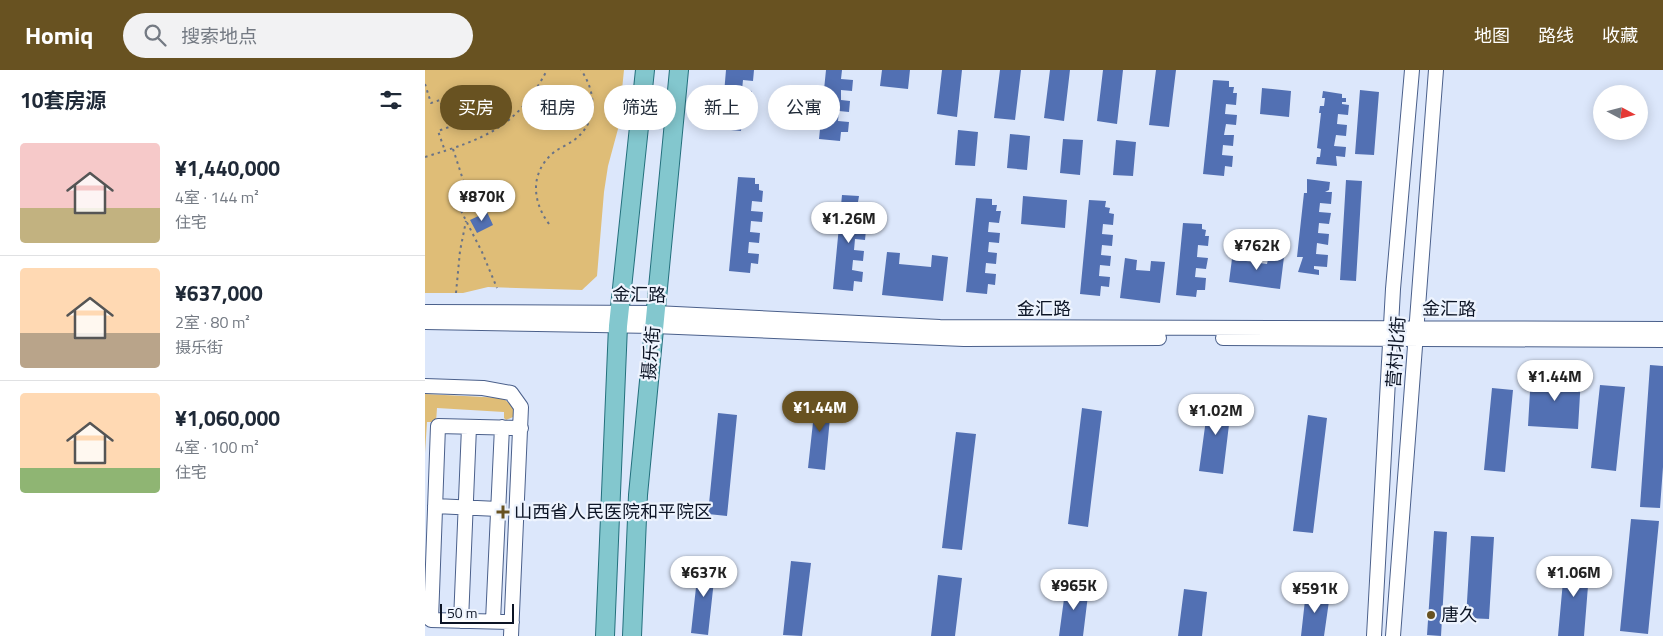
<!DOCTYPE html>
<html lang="zh">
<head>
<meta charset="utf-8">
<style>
  :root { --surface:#fff; --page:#f2f2f3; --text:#1f2937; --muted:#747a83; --line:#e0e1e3; --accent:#685221 }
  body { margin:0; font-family:"Titillium Web","Noto Sans SC",sans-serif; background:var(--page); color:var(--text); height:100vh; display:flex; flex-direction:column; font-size:19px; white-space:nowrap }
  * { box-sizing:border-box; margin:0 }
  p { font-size:16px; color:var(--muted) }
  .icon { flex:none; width:28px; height:28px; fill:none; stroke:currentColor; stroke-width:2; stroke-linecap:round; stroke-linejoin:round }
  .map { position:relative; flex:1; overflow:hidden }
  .drawer { display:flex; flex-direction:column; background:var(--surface); width:425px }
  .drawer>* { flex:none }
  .banner { position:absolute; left:15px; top:15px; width:475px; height:45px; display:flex; gap:10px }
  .needle { width:32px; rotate:97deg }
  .tools { position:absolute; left:1168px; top:15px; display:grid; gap:10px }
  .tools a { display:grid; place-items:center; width:55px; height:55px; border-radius:50%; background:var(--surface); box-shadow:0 2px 12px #0003; font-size:25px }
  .scale { position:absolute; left:15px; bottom:12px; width:74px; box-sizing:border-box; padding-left:5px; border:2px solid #0c1425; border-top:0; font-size:14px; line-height:18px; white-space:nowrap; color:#0c1425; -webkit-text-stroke:4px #eef4fe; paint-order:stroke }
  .price { position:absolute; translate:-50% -42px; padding:0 11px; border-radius:18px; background:#fff; color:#222; font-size:16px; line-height:32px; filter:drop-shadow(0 1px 2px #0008) }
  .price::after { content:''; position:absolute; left:50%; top:30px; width:15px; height:11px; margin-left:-8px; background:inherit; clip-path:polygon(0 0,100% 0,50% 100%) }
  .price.selected { background:var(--accent); color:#fff }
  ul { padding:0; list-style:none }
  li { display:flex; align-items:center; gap:15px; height:125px; padding:0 20px }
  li+li { border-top:1px solid var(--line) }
  li span { display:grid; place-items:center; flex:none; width:140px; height:100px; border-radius:5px; color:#555 }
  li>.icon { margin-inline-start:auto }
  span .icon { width:60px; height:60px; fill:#fffc; stroke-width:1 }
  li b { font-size:21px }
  h2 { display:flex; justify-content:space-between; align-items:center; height:60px; padding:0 20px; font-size:21px }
  .chip { padding:0 18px; border-radius:22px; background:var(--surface); box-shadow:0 2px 12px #0003; font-size:18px; line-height:45px }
  .chip.selected { background:var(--accent); color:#fff }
  header { display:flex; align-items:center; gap:30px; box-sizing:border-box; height:70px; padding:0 25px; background:var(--accent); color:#fff }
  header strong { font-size:24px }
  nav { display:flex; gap:28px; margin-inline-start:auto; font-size:18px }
  .search { width:350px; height:45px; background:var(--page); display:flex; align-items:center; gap:12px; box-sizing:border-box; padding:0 18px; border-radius:28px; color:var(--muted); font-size:19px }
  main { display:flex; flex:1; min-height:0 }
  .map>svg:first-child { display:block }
</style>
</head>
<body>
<header>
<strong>Homiq</strong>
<div class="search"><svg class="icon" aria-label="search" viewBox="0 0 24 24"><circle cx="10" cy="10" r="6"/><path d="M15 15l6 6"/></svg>搜索地点</div>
<nav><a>地图</a><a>路线</a><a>收藏</a></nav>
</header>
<main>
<section class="drawer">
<h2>10套房源<svg class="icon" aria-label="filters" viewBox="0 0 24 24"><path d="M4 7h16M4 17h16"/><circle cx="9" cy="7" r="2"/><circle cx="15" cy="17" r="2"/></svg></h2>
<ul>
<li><span style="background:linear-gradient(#f6c9c9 65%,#c2b280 0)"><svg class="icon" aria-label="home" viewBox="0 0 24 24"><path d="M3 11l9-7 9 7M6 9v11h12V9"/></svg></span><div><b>¥1,440,000</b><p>4室 · 144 m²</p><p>住宅</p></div></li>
<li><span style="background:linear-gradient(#ffd9b3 65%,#b9a48a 0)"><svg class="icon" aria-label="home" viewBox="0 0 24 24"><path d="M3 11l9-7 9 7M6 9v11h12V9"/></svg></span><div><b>¥637,000</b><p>2室 · 80 m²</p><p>摄乐街</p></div></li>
<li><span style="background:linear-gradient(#ffd9b3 75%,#8fb573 0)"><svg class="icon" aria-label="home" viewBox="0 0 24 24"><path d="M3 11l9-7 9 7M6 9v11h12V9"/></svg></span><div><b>¥1,060,000</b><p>4室 · 100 m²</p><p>住宅</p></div></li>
</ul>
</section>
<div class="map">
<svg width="1238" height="566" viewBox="0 0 1238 566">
  <rect width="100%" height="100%" fill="#dce7fb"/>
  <!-- green -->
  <path fill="#dfbd77" d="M 0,0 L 199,0 L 193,59 L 183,96 L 179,122 L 172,206 L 157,220 L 63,217 L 38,223 L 0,223 Z
    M 0,324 L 78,328 L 88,337 L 88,347 L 81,350 L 79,348 L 79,342 L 12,338 L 11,352 L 2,352 L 0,383 Z"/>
  <!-- building -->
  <path fill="#5270b3" d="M 301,0 L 329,0 L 328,11 L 318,10 L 317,20 L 327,21 L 326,31 L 316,30 L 315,41 L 326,42 L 324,52 L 317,51 L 316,61 L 296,59 Z
    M 401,0 L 417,0 L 416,9 L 428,10 L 427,21 L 416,20 L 416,30 L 425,31 L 424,42 L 414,41 L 413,51 L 424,52 L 423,62 L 416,62 L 415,71 L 394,69 Z
    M 457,0 L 485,0 L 483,19 L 455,16 Z
    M 517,0 L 537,0 L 532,47 L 512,44 Z
    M 575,0 L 596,0 L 590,50 L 569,48 Z
    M 625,0 L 645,0 L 639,51 L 619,48 Z
    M 678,0 L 698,0 L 692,54 L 672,51 Z
    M 731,0 L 751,0 L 744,57 L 724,55 Z
    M 788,10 L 804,11 L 804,17 L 809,17 L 808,23 L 812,23 L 811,35 L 801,34 L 800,44 L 812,45 L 811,55 L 801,54 L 799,65 L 809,65 L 808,76 L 798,75 L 797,85 L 808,86 L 807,97 L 800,96 L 799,106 L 778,104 Z
    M 837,18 L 866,21 L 864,47 L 835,44 Z
    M 935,20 L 954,22 L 949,85 L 930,84 Z
    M 898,21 L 917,24 L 917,28 L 921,28 L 921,32 L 917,32 L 917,34 L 924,35 L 923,45 L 913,44 L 912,54 L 922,55 L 921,66 L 911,65 L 909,76 L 921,77 L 920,87 L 911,86 L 912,96 L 891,94 L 892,87 L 895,87 L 896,79 L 892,78 L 896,43 L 894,43 L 895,36 L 899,36 L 900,28 L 897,28 Z
    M 533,60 L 553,62 L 550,96 L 530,95 Z
    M 585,64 L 605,66 L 602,100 L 582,98 Z
    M 638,69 L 658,70 L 655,105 L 635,103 Z
    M 691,70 L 711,72 L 708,106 L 688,105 Z
    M 313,107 L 330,108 L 330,114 L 334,114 L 334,120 L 338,121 L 337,132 L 327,131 L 326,141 L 338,142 L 337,152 L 326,151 L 325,162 L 335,163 L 334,173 L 324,172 L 323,183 L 334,184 L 333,194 L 326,193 L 325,203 L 304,201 Z
    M 882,109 L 905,112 L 904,120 L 900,122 L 907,122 L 906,134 L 895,133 L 894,142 L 906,143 L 904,154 L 894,153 L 893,163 L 904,164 L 903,175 L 892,173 L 891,184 L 903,185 L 902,197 L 889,196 L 889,199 L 894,200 L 894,205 L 873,202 L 878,187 L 872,187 L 879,123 L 882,123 Z
    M 921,110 L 937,111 L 931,211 L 915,210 Z
    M 417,125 L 434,126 L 433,132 L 438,132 L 438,138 L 442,139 L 441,150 L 431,149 L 430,159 L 441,160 L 440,170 L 430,169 L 429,180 L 439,181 L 438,191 L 428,190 L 427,200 L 438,202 L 437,212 L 429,211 L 428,221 L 408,219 Z
    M 598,126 L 642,130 L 640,158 L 596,154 Z
    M 551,128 L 567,129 L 567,135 L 572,135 L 571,141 L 576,141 L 574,153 L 564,152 L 563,162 L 575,163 L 574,173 L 564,172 L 563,182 L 572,183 L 571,194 L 561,193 L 560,203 L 571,204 L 570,215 L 563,214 L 562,224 L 541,222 Z
    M 664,130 L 681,131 L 680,137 L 685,138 L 684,143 L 689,144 L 688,155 L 678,154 L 677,164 L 688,165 L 687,176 L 677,175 L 676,185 L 686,186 L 685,196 L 675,195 L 674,206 L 685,207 L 684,217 L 676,216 L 675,226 L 655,224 Z
    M 62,142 L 68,155 L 52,163 L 45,150 Z
    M 758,153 L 777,154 L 777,159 L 781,160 L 780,166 L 784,166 L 783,176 L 773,175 L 772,187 L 783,188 L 781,199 L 771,198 L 770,207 L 781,208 L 780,220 L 772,220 L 771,227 L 751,225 Z
    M 808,181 L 822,183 L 821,191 L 842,194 L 844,185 L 859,187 L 855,219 L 804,212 Z
    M 462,182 L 475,183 L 474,194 L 506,197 L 507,185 L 523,187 L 518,231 L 457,225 Z
    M 700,188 L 712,190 L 711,200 L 725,201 L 726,191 L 740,192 L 735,233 L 695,228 Z
    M 1225,295 L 1238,296 L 1238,397 L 1235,438 L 1215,437 Z
    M 1106,304 L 1156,307 L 1153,359 L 1103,356 Z
    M 1175,315 L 1200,317 L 1191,401 L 1166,398 Z
    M 1067,318 L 1088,320 L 1080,402 L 1059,400 Z
    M 391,325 L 407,327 L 400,400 L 383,398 Z
    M 784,327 L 807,330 L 798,404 L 774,401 Z
    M 657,338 L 677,341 L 663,457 L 643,454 Z
    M 293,343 L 312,345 L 302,446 L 283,444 Z
    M 883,345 L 902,348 L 888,463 L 868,461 Z
    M 531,362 L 551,364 L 537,480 L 517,478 Z
    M 1206,449 L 1234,451 L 1223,564 L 1195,561 Z
    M 1009,461 L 1022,462 L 1016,566 L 1002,565 Z
    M 1046,466 L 1069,467 L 1064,549 L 1041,548 Z
    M 1140,489 L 1165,491 L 1159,566 L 1133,566 Z
    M 274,490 L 291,492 L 283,565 L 266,563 Z
    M 366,491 L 386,493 L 377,566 L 358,565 Z
    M 513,505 L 537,508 L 530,566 L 506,566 Z
    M 641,514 L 664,517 L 658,566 L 634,566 Z
    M 759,519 L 782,522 L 777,566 L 753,566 Z
    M 881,521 L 905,524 L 899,566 L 876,566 Z"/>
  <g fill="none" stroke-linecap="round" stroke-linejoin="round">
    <!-- minor casing -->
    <g stroke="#4b608b" stroke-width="16">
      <path id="minor" d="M 0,242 L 230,243 L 515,257 L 1238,259
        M 0,252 L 229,256 L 539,269 L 734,268
        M 798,268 L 1238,270
        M 0,316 L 58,318 L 86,323 L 96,337 L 86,566
        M 10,436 L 73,439
        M 36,551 L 44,357
        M 68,551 L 77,357
        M 87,552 L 6,550 L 13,356 L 96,358
        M 949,566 L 968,219 L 987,0
        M 968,566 L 1011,0"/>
    </g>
    <!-- major casing -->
    <g stroke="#24707d" stroke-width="20">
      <path id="major" d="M 180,566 L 193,256 L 220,0
        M 207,566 L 213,425 L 254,0"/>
    </g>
    <!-- path -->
    <path stroke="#6a7386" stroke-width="2" stroke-dasharray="2.5 4" stroke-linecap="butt" d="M 0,14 L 6,33 L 15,30 L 24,57 L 13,61 L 20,81
      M 28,79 L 43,125 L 29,127 L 57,182 L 72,218
      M 0,87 C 59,69 92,58 122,0
      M 124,154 C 107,131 105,103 128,83 C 134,78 142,75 148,71 C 173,53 172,23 156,0
      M 31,223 L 35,181 L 41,151"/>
    <!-- minor -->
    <use href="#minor" stroke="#fff" stroke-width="14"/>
    <!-- major -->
    <use href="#major" stroke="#83c7ce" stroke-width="18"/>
  </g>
  <!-- markers -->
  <g fill="#685221" stroke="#eef4fe" stroke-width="2">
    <path d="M75.5 434.5h5v5h5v5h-5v5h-5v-5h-5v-5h5z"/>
    <circle cx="1006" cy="545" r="5"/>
  </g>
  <g text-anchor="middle" stroke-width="4.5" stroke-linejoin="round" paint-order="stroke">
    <!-- street labels -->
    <g font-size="18" fill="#0c1425" stroke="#eef4fe">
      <text transform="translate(214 225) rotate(1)" y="6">金汇路</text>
      <text x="619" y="245">金汇路</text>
      <text transform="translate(1024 239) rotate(1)" y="6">金汇路</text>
      <text transform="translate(971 282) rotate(-86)" y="6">营村北街</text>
      <text transform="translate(226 283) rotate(-85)" y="6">摄乐街</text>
    </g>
    <!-- poi labels -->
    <g font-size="18" fill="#0c1425" stroke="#eef4fe" text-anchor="start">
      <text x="89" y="448">山西省人民医院和平院区</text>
      <text x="1016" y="551">唐久</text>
    </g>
  </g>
</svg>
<div class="tools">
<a><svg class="needle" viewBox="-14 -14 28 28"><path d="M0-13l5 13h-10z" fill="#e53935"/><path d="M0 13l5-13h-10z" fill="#747a83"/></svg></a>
</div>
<div class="scale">50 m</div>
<b class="price" style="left:57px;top:152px">¥870K</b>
<b class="price" style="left:424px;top:174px">¥1.26M</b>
<b class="price" style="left:832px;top:201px">¥762K</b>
<b class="price" style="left:1130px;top:332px">¥1.44M</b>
<b class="price selected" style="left:395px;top:363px">¥1.44M</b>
<b class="price" style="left:791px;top:366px">¥1.02M</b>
<b class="price" style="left:279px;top:528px">¥637K</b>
<b class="price" style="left:1149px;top:528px">¥1.06M</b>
<b class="price" style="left:649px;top:541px">¥965K</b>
<b class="price" style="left:890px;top:544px">¥591K</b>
<div class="banner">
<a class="chip selected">买房</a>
<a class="chip">租房</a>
<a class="chip">筛选</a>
<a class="chip">新上</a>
<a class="chip">公寓</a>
</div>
</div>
</main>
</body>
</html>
